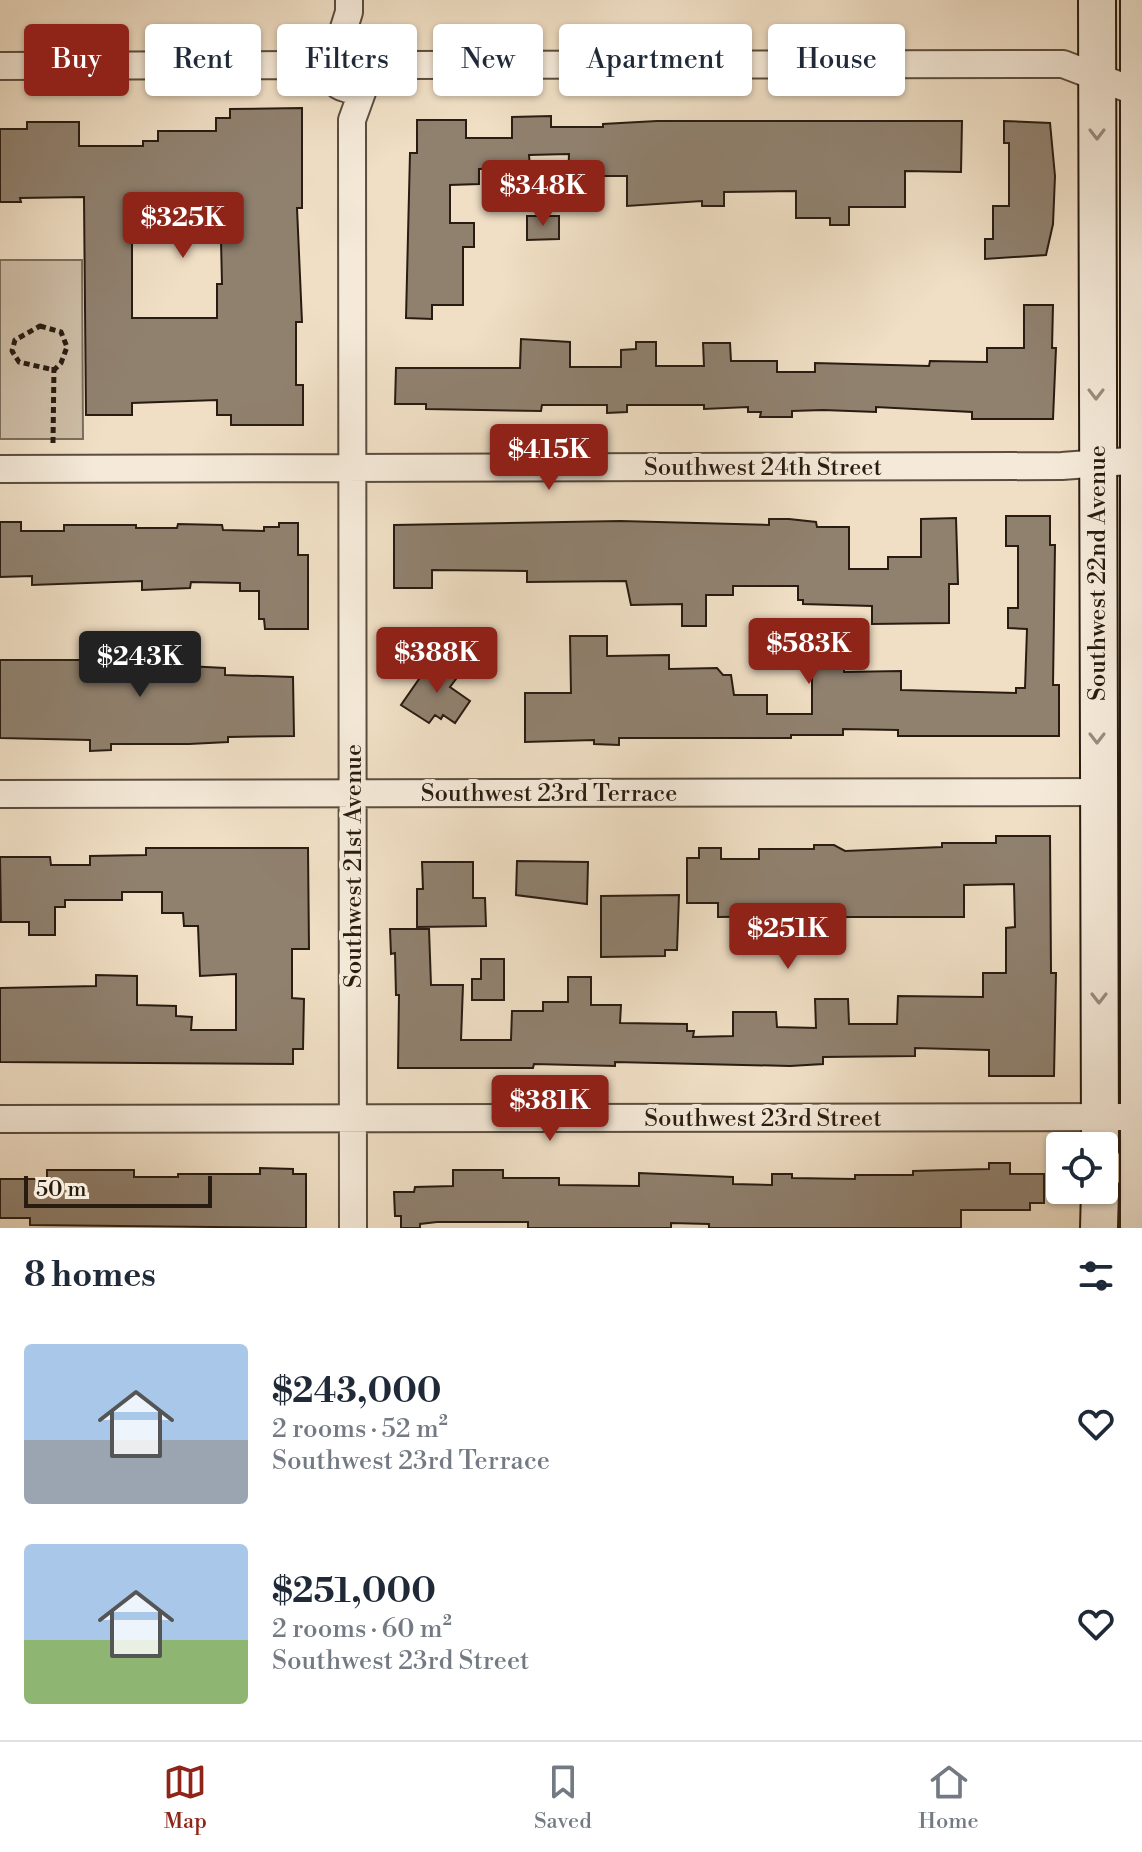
<!DOCTYPE html>
<html lang="en">
<head>
<meta charset="utf-8">
<style>
  :root { --surface:#fff; --page:#f6f6f7; --text:#1f2937; --muted:#747a83; --line:#e0e1e3; --accent:#8f2418 }
  body { margin:0; font-family:"Libre Bodoni",serif; background:var(--page); color:var(--text); height:100vh; display:flex; flex-direction:column; font-size:30px; white-space:nowrap }
  * { box-sizing:border-box; margin:0 }
  p { font-size:26px; color:var(--muted) }
  .icon { flex:none; width:44px; height:44px; fill:none; stroke:currentColor; stroke-width:2; stroke-linecap:round; stroke-linejoin:round }
  .map { position:relative; height:1228px; overflow:hidden }
  .drawer { display:flex; flex-direction:column; background:var(--surface); flex:1 }
  .drawer>* { flex:none }
  .hud { position:absolute; left:24px; top:24px; width:1094px; height:72px; display:flex; gap:16px }
  .tools { position:absolute; left:1046px; top:1132px; display:grid; gap:16px }
  .tools a { display:grid; place-items:center; width:72px; height:72px; border-radius:8px; background:var(--surface); box-shadow:0 2px 6px #0004; font-size:40px }
  .scale { position:absolute; left:24px; bottom:20px; width:188px; box-sizing:border-box; padding-left:8px; border:4px solid #281c12; border-top:0; font-size:22px; line-height:28px; white-space:nowrap; color:#281c12; -webkit-text-stroke:6px #f5ead9; paint-order:stroke }
  .price { position:absolute; translate:-50% -68px; padding:0 18px; border-radius:8px; background:var(--accent); color:#fff; font-size:26px; line-height:52px; filter:drop-shadow(0 2px 4px #0008) }
  .price::after { content:''; position:absolute; left:50%; top:48px; width:24px; height:18px; margin-left:-12px; background:inherit; clip-path:polygon(0 0,100% 0,50% 100%) }
  .price.current { background:#222; color:#fff }
  ul { padding:0; list-style:none }
  li { display:flex; align-items:center; gap:24px; height:200px; padding:0 24px }
  li span { display:grid; place-items:center; flex:none; width:224px; height:160px; border-radius:8px; color:#555 }
  li>.icon { margin-inline-start:auto }
  span .icon { width:96px; height:96px; fill:#fffc; stroke-width:1 }
  li b { font-size:34px }
  h2 { display:flex; justify-content:space-between; align-items:center; height:96px; padding:0 24px; font-size:34px }
  .chip { padding:0 28px; border-radius:8px; background:var(--surface); box-shadow:0 2px 6px #0004; font-size:28px; line-height:72px }
  .chip.current { background:var(--accent); color:#fff }
  .tabs { display:flex; justify-content:space-around; align-items:center; height:112px; border-top:2px solid var(--line); background:var(--surface); font-size:22px; color:var(--muted) }
  .tabs a { display:grid; justify-items:center; gap:4px }
  .tabs .current { color:var(--accent) }
  .map>svg:first-child { display:block }
</style>
</head>
<body>
<div class="map">
<svg width="1142" height="1228" viewBox="0 0 1142 1228">
  <rect width="100%" height="100%" fill="#f0dfc5"/>
  <filter id="stains"><feTurbulence type="fractalNoise" baseFrequency=".0025" numOctaves="4"/><feColorMatrix values="0 0 0 0 .2 0 0 0 0 .09 0 0 0 0 .02 0 0 0 .5 -.17"/></filter>
  <radialGradient id="worn" r=".72"><stop offset=".6" stop-color="#630" stop-opacity="0"/><stop offset="1" stop-color="#630" stop-opacity=".3"/></radialGradient>
  <!-- green -->
  <path fill="#cebea7" stroke="#7b6d5c" stroke-width="2" d="M 82,260 L 83,439 L 0,439 L 0,260 Z"/>
  <!-- building -->
  <path fill="#90816f" stroke="#281c12" stroke-width="2" fill-rule="evenodd" d="M 302,108 L 302,208 L 297,208 L 302,322 L 296,322 L 296,385 L 303,385 L 303,425 L 231,425 L 231,415 L 217,415 L 217,400 L 132,403 L 132,415 L 86,415 L 84,197 L 20,198 L 21,202 L 0,202 L 0,129 L 27,129 L 27,122 L 79,122 L 79,146 L 143,146 L 143,141 L 158,141 L 158,131 L 216,131 L 216,118 L 230,118 L 230,109 ZM 136,223 L 216,223 L 216,240 L 221,240 L 222,284 L 217,284 L 217,318 L 132,318 L 132,234 L 136,234 Z
    M 551,116 L 551,127 L 603,127 L 603,124 L 657,121 L 962,121 L 961,172 L 905,171 L 905,207 L 849,207 L 849,225 L 830,225 L 830,218 L 796,218 L 796,191 L 724,192 L 724,206 L 702,206 L 702,201 L 627,206 L 627,176 L 588,176 L 588,183 L 568,182 L 569,154 L 529,155 L 530,168 L 479,169 L 479,184 L 450,185 L 450,223 L 474,223 L 474,247 L 463,247 L 463,305 L 432,305 L 432,319 L 406,318 L 410,153 L 417,153 L 417,120 L 466,120 L 466,138 L 512,138 L 512,117 Z
    M 1004,121 L 1050,123 L 1055,176 L 1053,224 L 1046,255 L 985,259 L 985,239 L 993,239 L 993,206 L 1009,206 L 1009,143 L 1004,143 Z
    M 527,216 L 559,216 L 559,239 L 527,240 Z
    M 1024,305 L 1053,305 L 1052,348 L 1056,348 L 1053,419 L 972,419 L 972,412 L 876,407 L 876,412 L 823,410 L 792,411 L 792,417 L 760,417 L 761,412 L 748,412 L 748,407 L 704,409 L 704,405 L 627,405 L 627,412 L 607,413 L 607,405 L 542,405 L 541,411 L 426,409 L 426,404 L 395,404 L 396,368 L 520,368 L 521,339 L 570,342 L 570,367 L 621,367 L 621,350 L 636,349 L 636,342 L 656,342 L 656,366 L 704,366 L 703,343 L 730,343 L 731,361 L 777,361 L 777,372 L 815,372 L 815,363 L 929,366 L 930,361 L 987,362 L 987,348 L 1024,348 Z
    M 1006,516 L 1050,516 L 1050,545 L 1055,545 L 1053,685 L 1059,685 L 1059,736 L 898,736 L 898,730 L 843,729 L 843,735 L 791,735 L 791,738 L 619,738 L 619,745 L 594,744 L 594,740 L 525,742 L 525,693 L 571,693 L 570,636 L 607,636 L 607,656 L 669,655 L 669,669 L 717,668 L 723,675 L 731,675 L 734,695 L 767,695 L 767,714 L 812,714 L 812,659 L 844,659 L 844,672 L 901,671 L 901,690 L 1016,693 L 1016,688 L 1025,688 L 1027,629 L 1008,628 L 1008,608 L 1018,608 L 1018,546 L 1006,546 Z
    M 956,518 L 958,584 L 949,584 L 949,623 L 872,624 L 872,606 L 803,604 L 803,600 L 798,600 L 798,586 L 733,586 L 733,595 L 706,595 L 706,626 L 682,626 L 682,604 L 631,605 L 626,581 L 527,582 L 527,571 L 432,570 L 432,588 L 394,588 L 394,525 L 620,521 L 769,525 L 769,519 L 789,519 L 816,522 L 817,527 L 849,527 L 849,569 L 888,569 L 888,557 L 921,557 L 921,519 Z
    M 0,522 L 21,522 L 21,531 L 64,531 L 64,525 L 136,525 L 136,528 L 177,528 L 178,524 L 222,525 L 223,530 L 264,531 L 264,527 L 279,527 L 279,523 L 298,523 L 298,555 L 308,555 L 308,629 L 265,629 L 264,619 L 259,619 L 259,591 L 240,591 L 240,583 L 191,582 L 190,588 L 142,590 L 142,581 L 32,585 L 32,576 L 0,577 Z
    M 113,637 L 186,638 L 186,666 L 225,668 L 225,675 L 293,677 L 294,736 L 228,737 L 228,742 L 189,744 L 111,744 L 111,750 L 90,751 L 90,740 L 0,738 L 0,660 L 94,660 L 94,653 L 113,653 Z
    M 445,659 L 462,671 L 450,687 L 470,701 L 455,723 L 443,715 L 441,719 L 435,715 L 429,723 L 401,705 L 426,669 L 434,675 Z
    M 996,836 L 1050,836 L 1051,973 L 1056,973 L 1054,1076 L 989,1076 L 989,1050 L 915,1048 L 915,1056 L 823,1057 L 823,1064 L 790,1066 L 615,1062 L 615,1066 L 534,1064 L 533,1068 L 398,1068 L 399,995 L 396,995 L 395,953 L 391,954 L 390,929 L 429,929 L 431,985 L 463,985 L 461,1040 L 511,1040 L 512,1011 L 543,1011 L 543,1002 L 568,1002 L 568,977 L 591,977 L 591,1005 L 621,1005 L 620,1023 L 687,1024 L 687,1031 L 694,1031 L 693,1037 L 733,1036 L 733,1012 L 776,1012 L 777,1027 L 816,1028 L 815,999 L 848,999 L 849,1024 L 897,1024 L 898,996 L 983,997 L 983,973 L 1006,973 L 1006,928 L 1015,927 L 1014,884 L 964,885 L 964,917 L 823,917 L 824,932 L 801,932 L 801,916 L 718,917 L 718,903 L 687,903 L 687,858 L 699,858 L 699,848 L 721,848 L 721,859 L 759,859 L 759,849 L 814,849 L 814,845 L 834,845 L 845,851 L 942,847 L 942,843 L 996,843 Z
    M 146,848 L 308,848 L 309,949 L 292,949 L 292,998 L 304,999 L 303,1049 L 293,1049 L 293,1064 L 0,1062 L 0,988 L 96,986 L 96,975 L 137,976 L 137,1005 L 176,1006 L 176,1016 L 192,1017 L 191,1030 L 236,1030 L 236,974 L 200,976 L 198,926 L 184,926 L 183,913 L 162,913 L 162,892 L 122,892 L 122,900 L 65,900 L 65,907 L 55,907 L 55,935 L 29,935 L 29,922 L 1,922 L 0,857 L 50,857 L 51,865 L 90,865 L 90,856 L 146,855 Z
    M 517,861 L 588,862 L 587,904 L 516,895 Z
    M 422,862 L 473,862 L 473,898 L 485,898 L 486,926 L 417,927 L 417,889 L 423,889 Z
    M 679,895 L 677,950 L 665,950 L 665,956 L 601,957 L 601,896 Z
    M 481,959 L 504,959 L 504,1000 L 472,1000 L 472,979 L 481,979 Z
    M 989,1163 L 1010,1163 L 1010,1174 L 1044,1174 L 1044,1203 L 1030,1203 L 1030,1210 L 961,1210 L 961,1228 L 709,1228 L 709,1224 L 671,1223 L 671,1228 L 528,1228 L 528,1222 L 437,1222 L 420,1224 L 420,1228 L 401,1228 L 401,1216 L 395,1216 L 394,1192 L 414,1192 L 415,1187 L 453,1186 L 453,1170 L 503,1170 L 503,1178 L 559,1178 L 559,1185 L 639,1186 L 639,1173 L 733,1177 L 733,1184 L 772,1185 L 772,1174 L 792,1174 L 792,1178 L 855,1179 L 855,1175 L 913,1175 L 913,1171 L 989,1169 Z
    M 260,1168 L 293,1169 L 293,1174 L 306,1174 L 306,1228 L 30,1225 L 30,1218 L 0,1218 L 0,1179 L 47,1179 L 47,1170 L 134,1170 L 134,1177 L 178,1177 L 178,1174 L 260,1174 Z"/>
  <g fill="none" stroke-linecap="round" stroke-linejoin="round">
    <!-- street casing -->
    <g stroke="#5a4d3f" stroke-width="30">
      <path id="street" d="M328 66a23 23 0 1 1 46 0a23 23 0 1 1-46 0Z
        M 338,47 L 349,12 L 349,0
        M 372,56 L 405,65 L 1063,64 L 1142,94
        M 0,66 L 292,65 L 330,76
        M 0,469 L 1062,466 L 1142,460
        M 0,794 L 1098,792
        M 0,1119 L 1142,1117
        M 353,1228 L 352,120 L 365,84"/>
    </g>
    <!-- secondary casing -->
    <g stroke="#281c12" stroke-width="40">
      <path id="secondary" d="M 1097,0 L 1100,1146
        M 1139,0 L 1139,1228
        M 1099,1228 L 1100,1190"/>
    </g>
    <!-- path -->
    <path stroke="#281c12" stroke-width="5" stroke-dasharray="6 4" stroke-linecap="butt" d="M 40,326 L 61,332 L 67,347 L 61,363 L 54,370 L 19,362 L 12,351 L 15,340 Z
      M 53,443 L 54,365"/>
    <!-- street -->
    <use href="#street" stroke="#f5ead9" stroke-width="26"/>
    <!-- secondary -->
    <use href="#secondary" stroke="#f5ead9" stroke-width="36"/>
  </g>
  <!-- one-way arrows -->
  <defs><path id="oneway-chevron" d="M-2-3.5L2.5 0L-2 3.5" fill="none" stroke-width="1.6" stroke-linecap="round" stroke-linejoin="round" transform="scale(2)"/></defs>
  <g stroke="#998d7f">
    <use href="#oneway-chevron" transform="translate(1097 134) rotate(90)"/>
    <use href="#oneway-chevron" transform="translate(1096 394) rotate(90)"/>
    <use href="#oneway-chevron" transform="translate(1097 738) rotate(90)"/>
    <use href="#oneway-chevron" transform="translate(1099 998) rotate(90)"/>
  </g>
  <g text-anchor="middle" stroke-width="8" stroke-linejoin="round" paint-order="stroke">
    <!-- street labels -->
    <g font-size="24" fill="#281c12" stroke="#f5ead9">
      <text x="763" y="475">Southwest 24th Street</text>
      <text transform="translate(1097 573) rotate(-90)" y="8">Southwest 22nd Avenue</text>
      <text x="549" y="801">Southwest 23rd Terrace</text>
      <text transform="translate(353 866) rotate(-90)" y="8">Southwest 21st Avenue</text>
      <text x="763" y="1126">Southwest 23rd Street</text>
    </g>
  </g>
  <rect width="100%" height="100%" filter="url(#stains)"/>
  <rect width="100%" height="100%" fill="url(#worn)"/>
</svg>
<div class="tools">
<a><svg class="icon" aria-label="locate" viewBox="0 0 24 24"><circle cx="12" cy="12" r="6"/><path d="M12 2v4M12 18v4M2 12h4M18 12h4"/></svg></a>
</div>
<div class="scale">50 m</div>
<b class="price" style="left:543px;top:228px">$348K</b>
<b class="price" style="left:183px;top:260px">$325K</b>
<b class="price" style="left:549px;top:492px">$415K</b>
<b class="price" style="left:809px;top:686px">$583K</b>
<b class="price" style="left:437px;top:695px">$388K</b>
<b class="price current" style="left:140px;top:699px">$243K</b>
<b class="price" style="left:788px;top:971px">$251K</b>
<b class="price" style="left:550px;top:1143px">$381K</b>
<div class="hud">
<a class="chip current">Buy</a>
<a class="chip">Rent</a>
<a class="chip">Filters</a>
<a class="chip">New</a>
<a class="chip">Apartment</a>
<a class="chip">House</a>
</div>
</div>
<section class="drawer">
<h2>8 homes<svg class="icon" aria-label="filters" viewBox="0 0 24 24"><path d="M4 7h16M4 17h16"/><circle cx="9" cy="7" r="2"/><circle cx="15" cy="17" r="2"/></svg></h2>
<ul>
<li><span style="background:linear-gradient(#a9c7e8 60%,#9aa5b1 0)"><svg class="icon" aria-label="home" viewBox="0 0 24 24"><path d="M3 11l9-7 9 7M6 9v11h12V9"/></svg></span><div><b>$243,000</b><p>2 rooms · 52 m²</p><p>Southwest 23rd Terrace</p></div><svg class="icon" aria-label="heart" viewBox="0 0 24 24"><path d="M12 20l-8-8c-3-5 5-10 8-4 3-6 11-1 8 4z"/></svg></li>
<li><span style="background:linear-gradient(#a9c7e8 60%,#8fb573 0)"><svg class="icon" aria-label="home" viewBox="0 0 24 24"><path d="M3 11l9-7 9 7M6 9v11h12V9"/></svg></span><div><b>$251,000</b><p>2 rooms · 60 m²</p><p>Southwest 23rd Street</p></div><svg class="icon" aria-label="heart" viewBox="0 0 24 24"><path d="M12 20l-8-8c-3-5 5-10 8-4 3-6 11-1 8 4z"/></svg></li>
</ul>
</section>
<nav class="tabs">
<a class="current"><svg class="icon" aria-label="map" viewBox="0 0 24 24"><path d="M3 6l6-2 6 2 6-2v14l-6 2-6-2-6 2zM9 4v14M15 6v14"/></svg>Map</a>
<a><svg class="icon" aria-label="saved" viewBox="0 0 24 24"><path d="M7 4h10v16l-5-4-5 4z"/></svg>Saved</a>
<a><svg class="icon" aria-label="home" viewBox="0 0 24 24"><path d="M3 11l9-7 9 7M6 9v11h12V9"/></svg>Home</a>
</nav>
</body>
</html>
